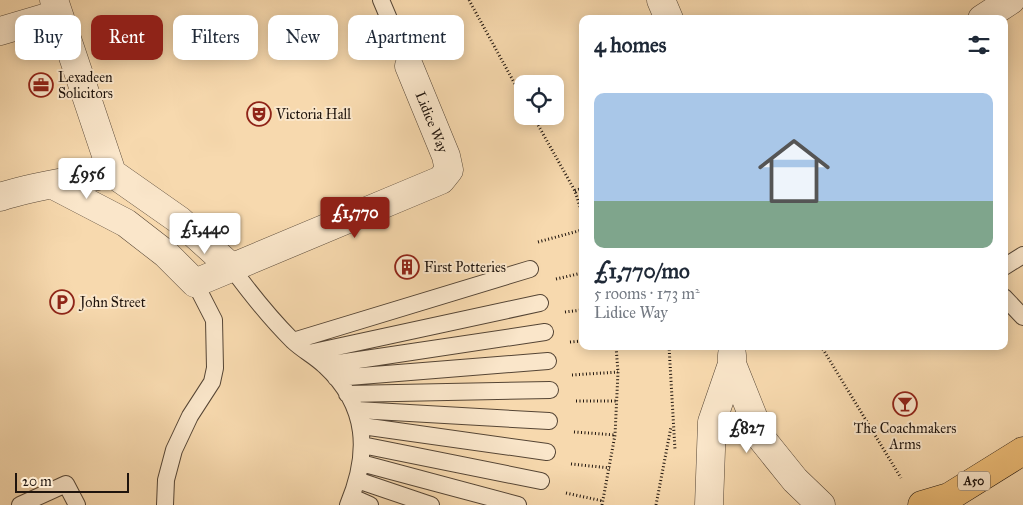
<!DOCTYPE html>
<html lang="en">
<head>
<meta charset="utf-8">
<style>
  :root { --surface:#fff; --page:#f2f2f3; --text:#1f2937; --muted:#747a83; --line:#e0e1e3; --accent:#8f2418 }
  body { margin:0; font-family:"IM FELL Great Primer",serif; background:var(--page); color:var(--text); height:100vh; display:flex; flex-direction:column; font-size:19px; white-space:nowrap }
  * { box-sizing:border-box; margin:0 }
  p { font-size:16px; color:var(--muted) }
  .icon { flex:none; width:28px; height:28px; fill:none; stroke:currentColor; stroke-width:2; stroke-linecap:round; stroke-linejoin:round }
  .map { position:relative; flex:1; overflow:hidden }
  .details { position:absolute; left:579px; top:15px; width:429px; height:335px; display:flex; flex-direction:column; background:var(--surface); border-radius:10px; box-shadow:0 2px 12px #0003 }
  .details>* { flex:none }
  .banner { position:absolute; left:15px; top:15px; width:475px; height:45px; display:flex; gap:10px }
  .fabs { position:absolute; left:514px; top:75px; display:grid; gap:10px }
  .fabs a { display:grid; place-items:center; width:50px; height:50px; border-radius:10px; background:var(--surface); box-shadow:0 2px 12px #0003; font-size:25px }
  .scale { position:absolute; left:15px; bottom:12px; width:114px; box-sizing:border-box; padding-left:5px; border:2px solid #1f140d; border-top:0; font-size:14px; line-height:18px; white-space:nowrap; color:#1f140d; -webkit-text-stroke:4px #fae6ca; paint-order:stroke }
  .price { position:absolute; translate:-50% -42px; padding:0 11px; border-radius:5px; background:#fff; color:#222; font-size:16px; line-height:32px; filter:drop-shadow(0 1px 2px #0008) }
  .price::after { content:''; position:absolute; left:50%; top:30px; width:15px; height:11px; margin-left:-8px; background:inherit; clip-path:polygon(0 0,100% 0,50% 100%) }
  .price.active { background:var(--accent); color:#fff }
  ul { padding:0; list-style:none }
  li { display:grid; align-content:center; gap:10px; height:265px; padding:0 15px }
  li+li { border-top:1px solid var(--line) }
  li span { display:grid; place-items:center; height:155px; border-radius:10px; color:#555 }
  li>.icon { margin-inline-start:auto }
  span .icon { width:90px; height:90px; fill:#fffc; stroke-width:1 }
  li b { font-size:21px }
  h2 { display:flex; justify-content:space-between; align-items:center; height:60px; padding:0 15px; font-size:21px }
  .pill { padding:0 18px; border-radius:10px; background:var(--surface); box-shadow:0 2px 12px #0003; font-size:18px; line-height:45px }
  .pill.active { background:var(--accent); color:#fff }
  .map>svg:first-child { display:block }
</style>
</head>
<body>
<div class="map">
<svg width="1023" height="505" viewBox="0 0 1023 505">
  <rect width="100%" height="100%" fill="#f7d9ae"/>
  <filter id="stains"><feTurbulence type="fractalNoise" baseFrequency=".004" numOctaves="4"/><feColorMatrix values="0 0 0 0 .2 0 0 0 0 .09 0 0 0 0 .02 0 0 0 .5 -.17"/></filter>
  <radialGradient id="worn" r=".72"><stop offset=".6" stop-color="#630" stop-opacity="0"/><stop offset="1" stop-color="#630" stop-opacity=".3"/></radialGradient>
  <g fill="none" stroke-linecap="round" stroke-linejoin="round">
    <!-- lane casing -->
    <g stroke="#554535" stroke-width="18">
      <path id="lane" d="M 381,0 L 409,66
        M 231,267 C 250,293 269,317 292,340 C 302,350 315,356 325,366 C 368,406 370,453 348,505
        M 1004,267 L 1023,255
        M 1004,297 L 1023,317
        M 293,341 L 530,269
        M 309,353 L 540,303
        M 325,365 L 545,332
        M 336,378 L 548,361
        M 347,394 L 550,390
        M 357,410 L 549,421
        M 362,426 L 547,452
        M 362,445 L 541,481
        M 361,463 L 518,505
        M 357,480 L 431,505
        M 352,497 L 370,505
        M 20,505 L 66,484 L 77,505
        M 165,505 L 166,480 L 174,450 L 190,416 L 212,382 L 215,368 L 214,320 L 195,283"/>
    </g>
    <!-- street casing -->
    <g stroke="#554535" stroke-width="29">
      <path id="street" d="M 54,0 L 112,173
        M 661,0 L 669,19
        M 982,19 L 1011,0
        M 0,31 L 58,14
        M 53,185 L 126,223 L 166,254 L 195,283 L 441,180 L 449,170 L 446,156 L 409,66
        M 0,197 C 35,185 75,181 112,173 L 179,220 L 231,267
        M 732,364 L 762,439 L 795,480 L 821,505
        M 709,505 L 712,422 L 732,364 L 732,355"/>
    </g>
    <!-- highway casing -->
    <g stroke="#1f140d" stroke-width="29">
      <path id="highway" d="M 922,505 L 949,497 L 1023,451"/>
    </g>
    <!-- path -->
    <path stroke="#1f140d" stroke-width="3" stroke-dasharray="1 2.5" stroke-linecap="butt" d="M 469,0 L 522,97
      M 533,116 L 575,191 L 582,213
      M 575,191 L 582,188
      M 538,242 L 582,230
      M 556,279 L 582,273
      M 565,312 L 582,310
      M 570,342 L 582,341
      M 669,346 L 675,450
      M 821,346 L 901,478
      M 572,375 L 618,372
      M 576,401 L 617,401
      M 574,432 L 615,435
      M 571,464 L 610,468
      M 566,493 L 603,501
      M 602,505 L 615,435 L 618,372 L 616,346
      M 656,505 L 671,427"/>
    <!-- lane -->
    <use href="#lane" stroke="#fae6ca" stroke-width="16"/>
    <!-- street -->
    <use href="#street" stroke="#fae6ca" stroke-width="28"/>
    <!-- highway -->
    <use href="#highway" stroke="#ecbc77" stroke-width="28"/>
  </g>
  <!-- icons -->
  <defs>
    <g id="office-ring" transform="scale(1.25)"><circle r="9.5" fill="#fae6ca" stroke="#8f2418" stroke-width="1.5"/><path d="M-6-3h4V-5.5h4V-3h4V5H-6ZM-1-4.5V-3h2v-1.5ZM-6 0V1H6V0Z" fill="#8f2418"/></g>
    <g id="theatre-ring" transform="scale(1.25)"><circle r="9.5" fill="#fae6ca" stroke="#8f2418" stroke-width="1.5"/><path d="M-5-5.5Q0-4 5-5.5V0Q5 5 0 6Q-5 5-5 0ZM-3.3-2.5H-1v1.5H-3.3ZM1-2.5H3.3v1.5H1ZM-2.8 1Q0 5.5 2.8 1Z" fill="#8f2418"/></g>
    <g id="building-ring" transform="scale(1.25)"><circle r="9.5" fill="#fae6ca" stroke="#8f2418" stroke-width="1.5"/><path d="M-4-6H4V6H1V3H-1V6H-4ZM-2.5-4.3h1.7v1.8h-1.7ZM.8-4.3h1.7v1.8H.8ZM-2.5-1h1.7V.8h-1.7ZM.8-1h1.7V.8H.8Z" fill="#8f2418"/></g>
    <g id="parking-ring" transform="scale(1.25)"><circle r="9.5" fill="#fae6ca" stroke="#8f2418" stroke-width="1.5"/><path d="M-3.5-5.5H1a3.5 3.5 0 0 1 0 7H-1V5.5H-3.5ZM-1-3.4V-.6H.8a1.4 1.4 0 0 0 0-2.8Z" fill="#8f2418"/></g>
    <g id="bar-ring" transform="scale(1.25)"><circle r="9.5" fill="#fae6ca" stroke="#8f2418" stroke-width="1.5"/><path d="M-6-5H6L.8 .8V4.5H3.5V6h-7V4.5H-.8V.8Z" fill="#8f2418"/></g>
  </defs>
  <g fill-rule="evenodd">
    <use href="#office-ring" x="41" y="85"/>
    <use href="#theatre-ring" x="259" y="114"/>
    <use href="#building-ring" x="407" y="267"/>
    <use href="#parking-ring" x="62" y="302"/>
    <use href="#bar-ring" x="905" y="404"/>
  </g>
  <g text-anchor="middle" stroke-width="4" stroke-linejoin="round" paint-order="stroke">
    <!-- shield labels -->
    <rect fill="#fae6ca" stroke="#615346" stroke-width="1" x="958" y="471.5" width="32" height="19" rx="4"/>
    <g font-size="12" font-weight="bold" fill="#1f140d">
      <text x="974" y="485">A50</text>
    </g>
    <!-- poi labels -->
    <g font-size="14" fill="#1f140d" stroke="#fae6ca" text-anchor="start">
      <text x="58" y="82">Lexadeen<tspan x="58" dy="16">Solicitors</tspan></text>
      <text x="276" y="119">Victoria Hall</text>
      <text x="424" y="272">First Potteries</text>
      <text x="80" y="307">John Street</text>
      <text x="905" y="433" text-anchor="middle">The Coachmakers<tspan x="905" dy="16">Arms</tspan></text>
    </g>
    <!-- street labels -->
    <g font-size="14" fill="#1f140d" stroke="#fae6ca">
      <text transform="translate(432 122) rotate(68)" y="5">Lidice Way</text>
    </g>
  </g>
  <rect width="100%" height="100%" filter="url(#stains)"/>
  <rect width="100%" height="100%" fill="url(#worn)"/>
</svg>
<div class="fabs">
<a><svg class="icon" aria-label="locate" viewBox="0 0 24 24"><circle cx="12" cy="12" r="6"/><path d="M12 2v4M12 18v4M2 12h4M18 12h4"/></svg></a>
</div>
<div class="scale">20 m</div>
<b class="price" style="left:87px;top:200px">£956</b>
<b class="price active" style="left:355px;top:239px">£1,770</b>
<b class="price" style="left:205px;top:255px">£1,440</b>
<b class="price" style="left:747px;top:454px">£827</b>
<div class="banner">
<a class="pill">Buy</a>
<a class="pill active">Rent</a>
<a class="pill">Filters</a>
<a class="pill">New</a>
<a class="pill">Apartment</a>
</div>
<section class="details">
<h2>4 homes<svg class="icon" aria-label="filters" viewBox="0 0 24 24"><path d="M4 7h16M4 17h16"/><circle cx="9" cy="7" r="2"/><circle cx="15" cy="17" r="2"/></svg></h2>
<ul>
<li><span style="background:linear-gradient(#a9c7e8 70%,#7fa58c 0)"><svg class="icon" aria-label="home" viewBox="0 0 24 24"><path d="M3 11l9-7 9 7M6 9v11h12V9"/></svg></span><div><b>£1,770/mo</b><p>5 rooms · 173 m²</p><p>Lidice Way</p></div></li>
</ul>
</section>
</div>
</body>
</html>
